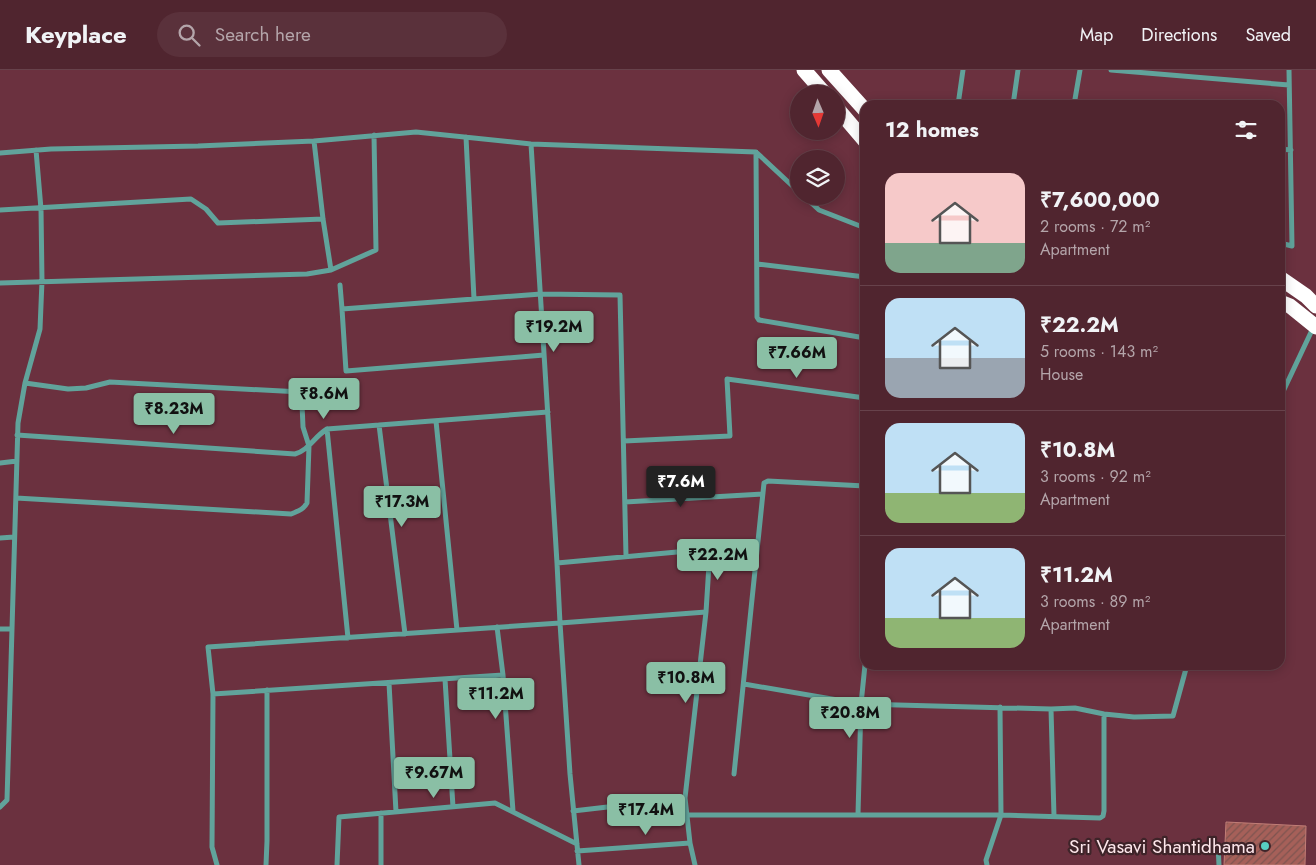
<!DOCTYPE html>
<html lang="en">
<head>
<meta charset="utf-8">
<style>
  :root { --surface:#50252f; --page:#5a313b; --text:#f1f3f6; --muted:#b4a5aa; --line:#67424b; --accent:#8abfa5 }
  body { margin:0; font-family:Jost,sans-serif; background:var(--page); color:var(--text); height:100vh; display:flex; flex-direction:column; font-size:19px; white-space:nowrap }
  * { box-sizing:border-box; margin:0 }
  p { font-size:16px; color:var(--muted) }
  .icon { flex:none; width:28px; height:28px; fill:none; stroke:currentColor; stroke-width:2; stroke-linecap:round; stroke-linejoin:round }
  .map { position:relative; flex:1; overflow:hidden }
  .sheet { position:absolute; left:860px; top:30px; width:425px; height:570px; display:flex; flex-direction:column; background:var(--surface); border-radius:15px; box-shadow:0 2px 12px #0003,0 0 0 1px var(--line) }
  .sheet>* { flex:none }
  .needle { width:32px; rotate:178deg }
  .fabs { position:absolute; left:790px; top:15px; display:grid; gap:10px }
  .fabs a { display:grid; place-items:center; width:55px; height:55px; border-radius:50%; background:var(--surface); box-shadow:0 2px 12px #0003,0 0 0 1px var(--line); font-size:25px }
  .price { position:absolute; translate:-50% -42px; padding:0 11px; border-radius:5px; background:var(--accent); color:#111; font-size:16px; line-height:32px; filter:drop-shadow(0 1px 2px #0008) }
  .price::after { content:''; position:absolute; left:50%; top:30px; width:15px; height:11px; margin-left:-8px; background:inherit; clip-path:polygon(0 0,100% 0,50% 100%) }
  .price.current { background:#222; color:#fff }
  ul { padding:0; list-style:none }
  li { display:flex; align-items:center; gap:15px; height:125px; padding:0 25px }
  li+li { border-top:1px solid var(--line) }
  li span { display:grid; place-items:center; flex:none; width:140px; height:100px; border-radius:15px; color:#555 }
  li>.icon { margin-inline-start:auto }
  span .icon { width:60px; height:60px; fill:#fffc; stroke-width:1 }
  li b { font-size:21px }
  h2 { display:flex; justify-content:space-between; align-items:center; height:60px; padding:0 25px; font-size:21px }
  header { display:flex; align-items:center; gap:30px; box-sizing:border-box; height:70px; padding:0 25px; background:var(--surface); border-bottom:1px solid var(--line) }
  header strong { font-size:24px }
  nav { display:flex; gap:28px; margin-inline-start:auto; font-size:18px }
  .search { width:350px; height:45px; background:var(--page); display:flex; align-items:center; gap:12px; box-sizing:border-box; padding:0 18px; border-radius:28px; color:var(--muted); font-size:19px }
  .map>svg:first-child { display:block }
</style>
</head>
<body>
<header>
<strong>Keyplace</strong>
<div class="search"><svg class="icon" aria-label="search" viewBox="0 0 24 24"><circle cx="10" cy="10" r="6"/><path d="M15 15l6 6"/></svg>Search here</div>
<nav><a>Map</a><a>Directions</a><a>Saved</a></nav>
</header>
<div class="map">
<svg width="1316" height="795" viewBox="0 0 1316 795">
  <defs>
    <pattern id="building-hatch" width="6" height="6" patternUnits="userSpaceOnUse" patternTransform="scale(1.25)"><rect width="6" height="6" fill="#a66059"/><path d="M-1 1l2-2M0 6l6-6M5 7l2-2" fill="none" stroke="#7e5450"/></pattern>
  </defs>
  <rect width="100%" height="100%" fill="#6b313f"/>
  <!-- building -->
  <path fill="url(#building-hatch)" stroke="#c07e77" d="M 1226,752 L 1306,756 L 1305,795 L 1224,795 Z"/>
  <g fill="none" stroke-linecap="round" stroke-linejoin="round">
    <!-- street -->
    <path stroke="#61a39b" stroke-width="5" d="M 1111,0 L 1289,15
      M 958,35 L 963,0
      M 1013,35 L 1018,0
      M 1074,35 L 1080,0
      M 466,67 L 474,229
      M 314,71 L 323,149 L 331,200
      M 531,74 L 557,493
      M 1280,79 L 1291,80
      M 756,82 L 757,247 L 759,250 L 865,268
      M 0,83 L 51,79 L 198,76 L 314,71 L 416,62 L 531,74 L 756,82 L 799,122
      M 804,126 L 819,140 L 860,156 L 865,155
      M 0,140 L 191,129 L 206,139 L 218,153 L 323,149
      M 1280,173 L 1292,176 L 1289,0
      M 757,194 L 865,207
      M 0,213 L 307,204 L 331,200 L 376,180 L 374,65
      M 340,215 L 342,239
      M 544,285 L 346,301 L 342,239 L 541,224 L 620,225 L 626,486
      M 25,313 L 68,319 L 86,318 L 110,312 L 301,322
      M 1280,328 L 1313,258
      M 436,351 L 457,560
      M 379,355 L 405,564
      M 17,365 L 295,384 C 309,380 314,367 327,359
      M 624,371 L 730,366 L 727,309 L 865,328
      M 0,393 L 17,391
      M 16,428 L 291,444 C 298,441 303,440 307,433 L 309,376 L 303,357 L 301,311
      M 625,432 L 763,424
      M 0,468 L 14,467
      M 497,557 L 503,605 L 513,741
      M 0,559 L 12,559
      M 348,568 L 327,359 L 548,342
      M 503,605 L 213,624 L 208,577 L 560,553 L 570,704 L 579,795
      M 445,609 L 453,737
      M 389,613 L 396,742
      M 744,614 L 861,634 L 1051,639 L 1075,638 L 1104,644 L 1134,647 L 1173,646 L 1187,595
      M 213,624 L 212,777 L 217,795
      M 1051,639 L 1054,746
      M 734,704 L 764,413 L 768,411 L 865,416
      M 0,737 L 7,730 L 18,353 L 25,313 L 40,259 L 42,211 L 41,139 L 36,80
      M 573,741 L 685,728
      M 381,743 L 381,795
      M 858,744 L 861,634 L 865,595
      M 687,745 L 1001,745 L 1100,748 L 1103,746 L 1104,741 L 1104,644
      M 690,773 L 695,795
      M 1218,775 L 1219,795
      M 577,781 L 690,773 L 685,728 L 706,542 L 710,479 L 557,493 L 560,553 L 706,542
      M 266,795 L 267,771 L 267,620
      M 337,795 L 339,747 L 495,733 L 577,774
      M 987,795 L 986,790 L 1001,745 L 1000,637"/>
    <!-- highway -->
    <path stroke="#fff" stroke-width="15" d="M 804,0 L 825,24
      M 829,0 L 865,40
      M 836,37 L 865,71
      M 1280,208 L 1306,226 L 1316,236
      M 1280,232 L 1290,236 L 1316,257"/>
  </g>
  <!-- markers -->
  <circle fill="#57cec2" stroke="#3e2429" stroke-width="2" cx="1265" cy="776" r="5"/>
  <g text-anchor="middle" stroke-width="4.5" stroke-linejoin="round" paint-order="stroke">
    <!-- poi labels -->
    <g font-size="19" fill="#fee7eb" stroke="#3e2429" text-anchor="end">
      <text x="1255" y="783">Sri Vasavi Shantidhama</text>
    </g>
  </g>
</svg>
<div class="fabs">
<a><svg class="needle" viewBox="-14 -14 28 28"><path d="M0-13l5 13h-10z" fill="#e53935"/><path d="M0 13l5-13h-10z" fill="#b4a5aa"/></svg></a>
<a><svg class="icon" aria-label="layers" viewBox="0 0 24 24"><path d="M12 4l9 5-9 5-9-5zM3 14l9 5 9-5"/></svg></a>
</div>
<b class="price" style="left:554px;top:283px">₹19.2M</b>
<b class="price" style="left:797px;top:309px">₹7.66M</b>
<b class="price" style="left:324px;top:350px">₹8.6M</b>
<b class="price" style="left:174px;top:365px">₹8.23M</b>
<b class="price current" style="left:681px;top:438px">₹7.6M</b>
<b class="price" style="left:402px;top:458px">₹17.3M</b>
<b class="price" style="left:718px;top:511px">₹22.2M</b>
<b class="price" style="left:686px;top:634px">₹10.8M</b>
<b class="price" style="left:496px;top:650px">₹11.2M</b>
<b class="price" style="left:850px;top:669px">₹20.8M</b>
<b class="price" style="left:434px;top:729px">₹9.67M</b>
<b class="price" style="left:646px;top:766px">₹17.4M</b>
<section class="sheet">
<h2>12 homes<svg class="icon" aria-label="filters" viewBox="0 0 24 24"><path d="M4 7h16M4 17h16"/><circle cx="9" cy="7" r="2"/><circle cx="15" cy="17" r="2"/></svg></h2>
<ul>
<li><span style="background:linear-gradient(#f6c9c9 70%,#7fa58c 0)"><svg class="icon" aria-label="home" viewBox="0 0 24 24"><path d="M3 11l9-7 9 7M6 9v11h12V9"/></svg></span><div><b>₹7,600,000</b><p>2 rooms · 72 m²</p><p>Apartment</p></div></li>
<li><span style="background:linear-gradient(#bfe0f5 60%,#9aa5b1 0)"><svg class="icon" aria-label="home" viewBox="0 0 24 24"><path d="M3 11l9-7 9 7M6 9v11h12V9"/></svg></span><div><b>₹22.2M</b><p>5 rooms · 143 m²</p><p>House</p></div></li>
<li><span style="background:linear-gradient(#bfe0f5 70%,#8fb573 0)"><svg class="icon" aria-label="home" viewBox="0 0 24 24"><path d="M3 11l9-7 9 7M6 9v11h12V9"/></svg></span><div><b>₹10.8M</b><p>3 rooms · 92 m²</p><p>Apartment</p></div></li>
<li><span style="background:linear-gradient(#bfe0f5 70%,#8fb573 0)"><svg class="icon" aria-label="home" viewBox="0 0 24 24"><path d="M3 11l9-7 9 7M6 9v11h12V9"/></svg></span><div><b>₹11.2M</b><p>3 rooms · 89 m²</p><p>Apartment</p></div></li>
</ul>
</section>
</div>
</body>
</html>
